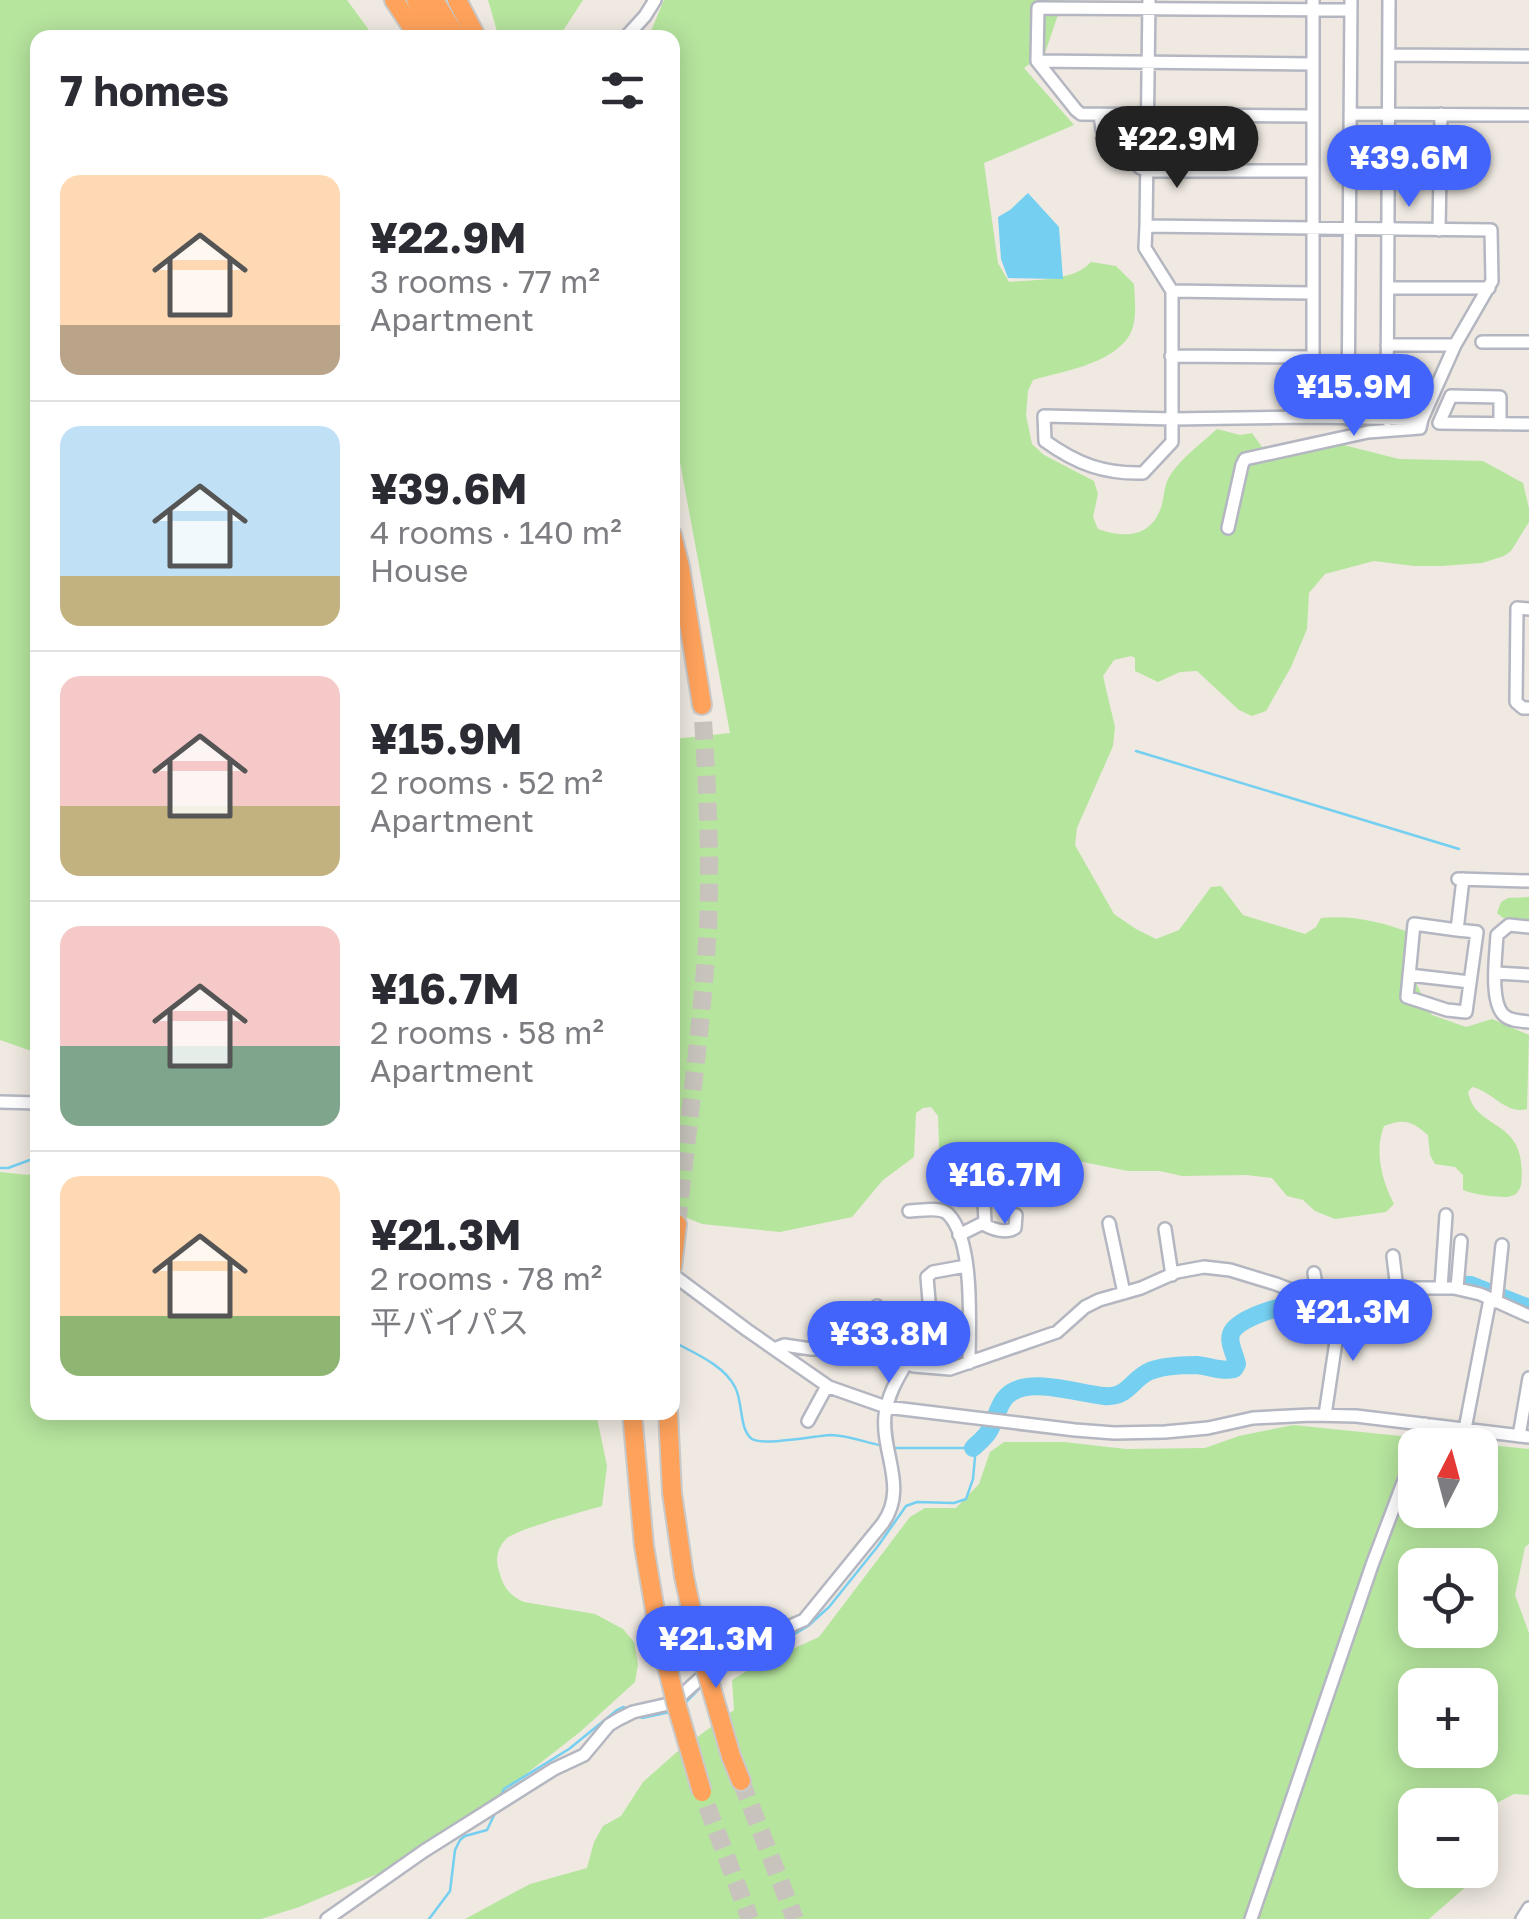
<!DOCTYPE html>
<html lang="en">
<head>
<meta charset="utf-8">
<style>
  :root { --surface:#fff; --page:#f2f2f3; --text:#2b2b33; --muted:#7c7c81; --line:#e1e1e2; --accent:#4264fb }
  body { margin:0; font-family:"Golos Text","Noto Sans JP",sans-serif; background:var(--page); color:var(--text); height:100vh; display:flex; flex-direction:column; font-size:38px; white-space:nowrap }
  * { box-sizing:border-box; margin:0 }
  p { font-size:32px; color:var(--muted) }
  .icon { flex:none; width:55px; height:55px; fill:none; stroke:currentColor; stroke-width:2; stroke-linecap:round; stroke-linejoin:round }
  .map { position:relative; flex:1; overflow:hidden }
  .side { position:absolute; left:30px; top:30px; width:650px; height:1390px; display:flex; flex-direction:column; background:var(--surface); border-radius:20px; box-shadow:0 5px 25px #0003 }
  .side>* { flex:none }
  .needle { width:65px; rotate:6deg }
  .controls { position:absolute; left:1398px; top:1428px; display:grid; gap:20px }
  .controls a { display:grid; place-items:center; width:100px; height:100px; border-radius:20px; background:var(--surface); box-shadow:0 5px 25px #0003; font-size:50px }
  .price { position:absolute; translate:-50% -85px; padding:0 22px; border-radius:35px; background:var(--accent); color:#fff; font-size:32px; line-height:65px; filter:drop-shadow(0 2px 5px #0008) }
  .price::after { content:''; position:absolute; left:50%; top:60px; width:30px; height:22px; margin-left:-15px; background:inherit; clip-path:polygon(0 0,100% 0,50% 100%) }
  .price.on { background:#222; color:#fff }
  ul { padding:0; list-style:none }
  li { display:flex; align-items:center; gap:30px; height:250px; padding:0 30px }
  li+li { border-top:2px solid var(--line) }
  li span { display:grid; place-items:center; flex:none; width:280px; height:200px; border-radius:20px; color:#555 }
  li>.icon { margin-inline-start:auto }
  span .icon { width:120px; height:120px; fill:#fffc; stroke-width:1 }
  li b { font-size:42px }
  h2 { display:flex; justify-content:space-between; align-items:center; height:120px; padding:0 30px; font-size:42px }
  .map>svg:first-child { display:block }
</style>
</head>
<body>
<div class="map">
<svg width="1529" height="1919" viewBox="0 0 1529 1919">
  <rect width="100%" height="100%" fill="#efe9e1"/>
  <!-- green -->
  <path fill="#b6e59e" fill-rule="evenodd" d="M 0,0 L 347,0 L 374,37 L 38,38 L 37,1053 L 0,1040 Z
    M 488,0 L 583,0 L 559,37 L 499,38 Z
    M 664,0 L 1063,0 L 1045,53 L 1024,68 L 1074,125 L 984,163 L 998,263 L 1009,282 C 1035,279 1073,282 1091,262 L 1116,266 L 1134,284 C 1135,301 1138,325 1127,339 C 1107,365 1063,371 1033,380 L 1028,391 L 1026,415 L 1032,444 L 1044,455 L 1094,481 L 1098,494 L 1093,517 L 1098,529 C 1126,539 1153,537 1162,504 C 1165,492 1164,484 1171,474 C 1183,456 1201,444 1217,429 L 1240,435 L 1252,433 L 1262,447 L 1316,438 L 1399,459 L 1483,461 L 1523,483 L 1529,508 L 1529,522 L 1511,551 L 1504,556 L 1482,563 L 1441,566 L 1414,566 L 1374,561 L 1325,574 L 1309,593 L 1307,629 L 1291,667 L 1266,711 L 1252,716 L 1239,710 L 1197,671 L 1180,672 L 1158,682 L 1135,671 L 1135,658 L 1131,656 L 1114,660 L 1103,676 L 1115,727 L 1113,746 L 1077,828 L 1075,845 L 1114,914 L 1136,929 L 1156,939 L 1179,930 L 1211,887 L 1221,886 L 1243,915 L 1305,934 L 1316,927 L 1321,918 C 1353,915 1380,922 1409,932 L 1413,977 L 1432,1015 L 1466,1027 L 1492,1019 L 1529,1035 L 1527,1109 C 1506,1115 1492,1091 1472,1087 L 1468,1092 C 1476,1133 1529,1116 1521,1185 C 1518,1195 1513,1197 1503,1197 C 1489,1196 1476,1195 1463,1190 L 1463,1175 L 1455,1167 L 1435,1164 L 1430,1155 L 1428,1135 C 1412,1121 1404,1118 1384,1126 C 1374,1151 1382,1181 1394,1204 L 1386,1212 L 1335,1219 L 1315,1211 L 1303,1200 L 1287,1196 L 1272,1178 L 1246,1175 L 1182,1176 L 1160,1171 L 1128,1171 L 1073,1160 L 1044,1146 L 1029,1145 L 1014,1146 L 977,1159 L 964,1171 L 954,1176 L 940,1173 L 938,1116 L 931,1107 L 923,1108 L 916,1113 L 914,1157 L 883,1180 L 852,1217 L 780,1232 L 702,1224 L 673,1212 L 673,739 L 730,733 L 677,446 L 673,431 L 672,38 L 643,38 L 651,31 Z
    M 1157,122 L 1212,122 L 1215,126 L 1213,165 L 1159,165 L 1154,160 L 1153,126 Z
    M 1529,897 L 1529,920 L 1503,918 L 1497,913 L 1501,902 L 1508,898 Z
    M 37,1169 L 38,1412 L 596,1413 L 607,1466 L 602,1506 C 585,1511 514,1530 506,1539 C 496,1549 495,1562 500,1574 C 504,1589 511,1596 524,1602 L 595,1614 L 623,1629 L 634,1642 L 638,1664 L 635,1682 L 580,1732 L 485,1806 L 387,1870 L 299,1907 L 261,1919 L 0,1919 L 0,1172 L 28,1175 Z
    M 1293,1425 L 1529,1449 L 1529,1544 L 1525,1547 L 1515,1595 L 1529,1633 L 1529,1795 L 1514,1794 L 1489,1807 L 1485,1837 L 1493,1863 L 1429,1919 L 465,1919 L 530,1884 L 587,1868 L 594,1842 L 603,1826 L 621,1816 L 643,1782 L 677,1752 L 734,1710 L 732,1680 L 755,1666 L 819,1637 L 910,1517 L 925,1508 L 956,1508 L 979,1484 L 990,1452 L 1004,1442 L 1064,1442 L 1126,1449 L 1205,1448 L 1239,1436 ZM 1415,1445 L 1480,1445 L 1480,1510 L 1415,1510 ZM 1415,1565 L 1480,1565 L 1480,1630 L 1415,1630 ZM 1415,1685 L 1480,1685 L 1480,1750 L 1415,1750 ZM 1415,1805 L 1480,1805 L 1480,1870 L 1415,1870 Z"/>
  <!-- water -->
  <path fill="#75cff0" d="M 1028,193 L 1059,227 L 1063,279 L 1008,278 L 1001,259 L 998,217 L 1010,210 Z"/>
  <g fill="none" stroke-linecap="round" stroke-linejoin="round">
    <!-- stream -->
    <path stroke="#75cff0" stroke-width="2.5" d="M 1136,751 L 1459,849
      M 0,1168 L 8,1168 L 38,1157
      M 672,1341 C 694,1353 724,1365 735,1387 C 743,1401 739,1430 752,1439 C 764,1446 814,1436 830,1435 C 849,1435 866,1443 884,1446
      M 715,1677 L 740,1659 L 778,1644 L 808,1626 L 829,1607 L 878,1546 L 906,1506 L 917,1502 L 954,1503 L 966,1499 L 973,1479 L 975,1457 L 973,1448 L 892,1448
      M 685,1703 L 701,1687
      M 639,1716 L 642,1718 L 670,1712
      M 499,1799 L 504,1789 L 569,1749 L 617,1710 L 623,1707 L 629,1709
      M 429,1919 L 450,1891 L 455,1850 L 460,1840 L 465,1836 L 487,1830 L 496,1811"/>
    <!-- river -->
    <path stroke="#75cff0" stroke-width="18" d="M 1444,1284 L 1471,1285 L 1529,1308
      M 973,1448 C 978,1443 985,1438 989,1431 C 997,1419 998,1400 1012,1392 C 1035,1378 1080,1394 1104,1396 C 1129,1398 1131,1379 1150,1371 C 1163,1366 1182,1365 1196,1365 C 1209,1366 1221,1372 1234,1369 L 1237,1364 C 1235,1354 1228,1343 1231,1334 C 1238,1315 1298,1301 1317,1301 C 1325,1300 1332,1303 1340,1302 C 1351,1301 1360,1298 1370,1294"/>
    <!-- highway-tunnel -->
    <path stroke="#c8c4bd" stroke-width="18" stroke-dasharray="18 9" stroke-linecap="butt" d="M 677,1224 C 688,1125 702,1026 708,927 C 711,853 707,779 702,705
      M 741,1781 L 795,1919
      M 707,1806 L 750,1919"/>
    <!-- minor casing -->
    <g stroke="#b4b7c1" stroke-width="16">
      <path id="minor" d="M 625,38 L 645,16 L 655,0
        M 1389,55 L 1529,56
        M 1037,61 L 1313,64
        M 1350,114 L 1529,115
        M 1100,115 L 1102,129 L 1139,167 L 1147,171 L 1313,171
        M 1313,116 L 1081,114 L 1076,110 L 1037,61 L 1038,8 L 1351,10
        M 1146,226 L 1145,248 L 1172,291 L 1172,442 L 1143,473 C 1104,474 1077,464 1045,441 L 1044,416 L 1173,419 L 1313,417 L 1422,419 L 1455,345 L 1492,281 L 1491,230 L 1146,226 L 1149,0
        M 1439,230 L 1441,114
        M 1388,288 L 1489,288
        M 1172,291 L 1313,293
        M 1482,342 L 1529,342
        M 1387,345 L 1455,345
        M 1171,356 L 1313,357
        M 1313,417 L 1313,0
        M 1348,419 L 1351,0
        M 1387,420 L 1389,0
        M 1500,424 L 1500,397 L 1451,396 L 1439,423 L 1529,424
        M 1228,528 L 1242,465 L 1245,459 L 1368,432 L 1420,428 L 1422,419
        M 1529,609 L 1517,608 L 1516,702 L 1523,708 L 1529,708
        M 1458,879 L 1529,881
        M 1529,927 L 1509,925 L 1497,935 C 1496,955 1489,1004 1505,1016 C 1511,1021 1521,1021 1529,1022
        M 1457,930 L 1414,924 L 1407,997 L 1447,1010 L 1466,1012 L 1477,932 L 1457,930 L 1463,879
        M 1496,973 L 1529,975
        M 1409,975 L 1470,982
        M 0,1102 L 38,1103
        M 909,1211 C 920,1211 940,1206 948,1214 C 975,1241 969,1327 969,1363
        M 1109,1223 L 1124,1293
        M 983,1224 C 992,1229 1005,1234 1015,1228 L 1016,1215
        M 1165,1229 L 1172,1275
        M 959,1235 L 985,1222 L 983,1182
        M 1393,1256 L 1397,1289
        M 1314,1273 L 1320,1308
        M 672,1274 L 747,1330 L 829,1387 L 886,1407 L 1075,1430 L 1114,1433 L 1165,1432 L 1208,1428 L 1253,1418 L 1311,1415 L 1356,1416 L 1529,1437
        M 1441,1288 L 1446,1215
        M 1457,1288 L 1461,1241
        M 1496,1302 L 1502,1245
        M 877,1306 L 878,1353
        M 844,1322 L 846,1349
        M 774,1349 L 784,1345 L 811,1349 L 851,1349 L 877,1353 L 914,1366 L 950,1369 L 1057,1332 L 1085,1307 L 1099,1300 L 1141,1288 L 1177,1272 L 1204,1267 L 1230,1270 L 1276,1284 L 1294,1291 L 1313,1306 L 1320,1308 L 1335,1309 L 1350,1307 L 1402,1288 L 1454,1288 L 1480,1294 L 1529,1316
        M 928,1367 L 932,1337 L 927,1277 L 933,1272 L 966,1266
        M 1325,1415 L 1341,1308
        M 808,1421 L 827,1386
        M 1465,1429 L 1490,1299
        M 1519,1436 L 1529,1378
        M 1417,1445 L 1425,1424
        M 327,1919 L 424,1851 L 554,1769 L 584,1755 L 609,1725 L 619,1719 L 633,1712 L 673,1703 L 728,1653 L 804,1620 L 883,1523 C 908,1487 881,1453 885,1415 C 888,1395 896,1381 906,1364
        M 1251,1919 L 1372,1565 L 1415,1451
        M 1522,1919 L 1529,1908"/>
    </g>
    <!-- highway casing -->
    <g stroke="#c9c9c9" stroke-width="22">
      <path id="highway" d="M 394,0 L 419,38
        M 416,0 L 439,38
        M 434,0 L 457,38
        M 457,0 L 477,38
        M 672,535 L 680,567 L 702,705
        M 672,1267 L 677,1224
        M 632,1412 L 644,1546 L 658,1628
        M 668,1412 L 672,1493 L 684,1576
        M 731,1756 L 741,1781"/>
    </g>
    <!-- minor -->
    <use href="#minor" stroke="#fff" stroke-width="11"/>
    <!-- highway -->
    <use href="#highway" stroke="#ffa35c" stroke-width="18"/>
    <!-- highway-bridge casing -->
    <g stroke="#c9c9c9" stroke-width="22" stroke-linecap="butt">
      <path id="highway-bridge" d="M 684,1576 L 699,1646 L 731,1756
        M 658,1628 L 676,1703 L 702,1792"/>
    </g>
    <!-- highway-bridge -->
    <use href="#highway-bridge" stroke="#ffa35c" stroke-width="18"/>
  </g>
</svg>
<div class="controls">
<a><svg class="needle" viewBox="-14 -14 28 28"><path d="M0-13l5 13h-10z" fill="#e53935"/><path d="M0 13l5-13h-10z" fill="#7c7c81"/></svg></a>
<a><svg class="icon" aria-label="locate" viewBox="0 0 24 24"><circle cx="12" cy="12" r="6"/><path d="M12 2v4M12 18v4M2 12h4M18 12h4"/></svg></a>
<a>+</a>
<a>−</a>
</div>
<b class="price on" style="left:1177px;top:191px">¥22.9M</b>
<b class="price" style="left:1409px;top:210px">¥39.6M</b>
<b class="price" style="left:1354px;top:439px">¥15.9M</b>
<b class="price" style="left:1005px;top:1227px">¥16.7M</b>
<b class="price" style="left:1353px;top:1364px">¥21.3M</b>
<b class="price" style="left:889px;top:1386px">¥33.8M</b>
<b class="price" style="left:716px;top:1691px">¥21.3M</b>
<section class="side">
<h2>7 homes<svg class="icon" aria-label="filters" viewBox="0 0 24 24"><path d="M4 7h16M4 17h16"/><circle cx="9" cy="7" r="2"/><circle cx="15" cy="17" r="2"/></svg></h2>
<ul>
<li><span style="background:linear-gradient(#ffd9b3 75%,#b9a48a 0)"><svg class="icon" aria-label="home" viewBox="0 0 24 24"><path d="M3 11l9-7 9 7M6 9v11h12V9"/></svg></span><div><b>¥22.9M</b><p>3 rooms · 77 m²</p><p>Apartment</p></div></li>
<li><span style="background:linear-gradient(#bfe0f5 75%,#c2b280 0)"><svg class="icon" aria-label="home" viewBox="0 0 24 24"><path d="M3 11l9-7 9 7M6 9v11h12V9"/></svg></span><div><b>¥39.6M</b><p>4 rooms · 140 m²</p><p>House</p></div></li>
<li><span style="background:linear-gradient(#f6c9c9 65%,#c2b280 0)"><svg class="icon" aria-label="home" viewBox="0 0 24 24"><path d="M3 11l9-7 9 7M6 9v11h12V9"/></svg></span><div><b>¥15.9M</b><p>2 rooms · 52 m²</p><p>Apartment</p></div></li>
<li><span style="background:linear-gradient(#f6c9c9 60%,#7fa58c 0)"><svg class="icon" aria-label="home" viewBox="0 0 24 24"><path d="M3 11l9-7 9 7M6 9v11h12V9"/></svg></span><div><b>¥16.7M</b><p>2 rooms · 58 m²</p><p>Apartment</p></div></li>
<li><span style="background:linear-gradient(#ffd9b3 70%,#8fb573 0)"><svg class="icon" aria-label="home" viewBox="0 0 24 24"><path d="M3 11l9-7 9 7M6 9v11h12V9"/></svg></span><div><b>¥21.3M</b><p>2 rooms · 78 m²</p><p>平バイパス</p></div></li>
</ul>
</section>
</div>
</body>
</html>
